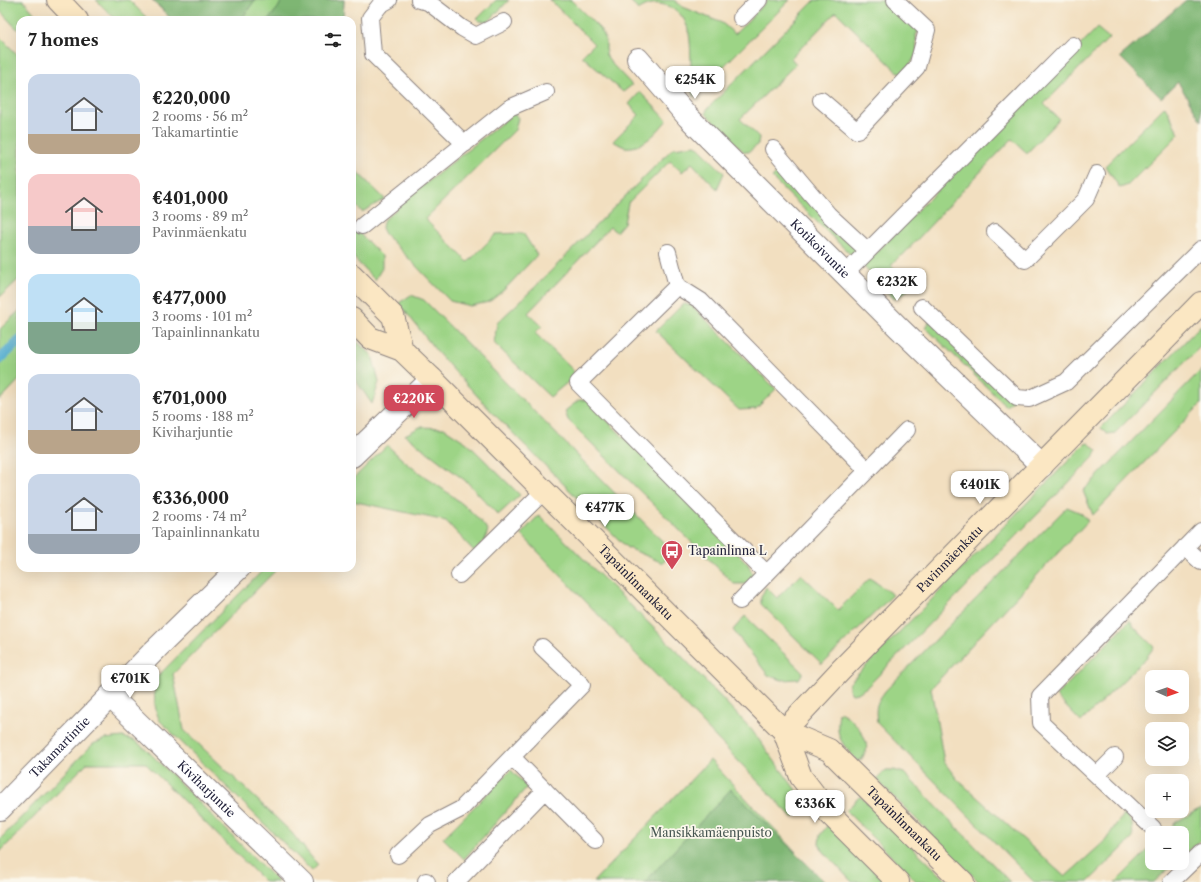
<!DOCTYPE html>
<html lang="en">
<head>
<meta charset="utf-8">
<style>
  :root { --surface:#fff; --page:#f2f2f2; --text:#222; --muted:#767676; --accent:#d1495b }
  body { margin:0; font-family:"Libre Caslon Text",serif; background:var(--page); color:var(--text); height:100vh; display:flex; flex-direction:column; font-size:15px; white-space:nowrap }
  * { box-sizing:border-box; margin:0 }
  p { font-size:13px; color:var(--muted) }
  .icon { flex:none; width:22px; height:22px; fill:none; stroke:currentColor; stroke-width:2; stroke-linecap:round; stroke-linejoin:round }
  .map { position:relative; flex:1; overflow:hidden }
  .sheet { position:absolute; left:16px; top:16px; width:340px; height:556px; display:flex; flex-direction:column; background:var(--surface); border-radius:12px; box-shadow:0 4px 16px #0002 }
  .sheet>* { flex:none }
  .needle { width:26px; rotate:92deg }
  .fabs { position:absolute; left:1145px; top:670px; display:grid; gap:8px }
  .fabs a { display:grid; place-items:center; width:44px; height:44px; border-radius:8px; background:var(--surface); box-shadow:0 4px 16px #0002; font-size:20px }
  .price { position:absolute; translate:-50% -34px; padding:0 9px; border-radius:8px; background:#fff; color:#222; font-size:13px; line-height:26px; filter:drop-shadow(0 1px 2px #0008) }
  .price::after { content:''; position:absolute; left:50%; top:24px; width:12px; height:9px; margin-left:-6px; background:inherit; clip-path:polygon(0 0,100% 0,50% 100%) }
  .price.selected { background:var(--accent); color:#fff }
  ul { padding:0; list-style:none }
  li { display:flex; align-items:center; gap:12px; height:100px; padding:0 12px }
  li span { display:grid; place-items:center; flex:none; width:112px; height:80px; border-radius:12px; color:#555 }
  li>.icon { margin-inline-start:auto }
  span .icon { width:48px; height:48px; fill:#fffc; stroke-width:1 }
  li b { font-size:17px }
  h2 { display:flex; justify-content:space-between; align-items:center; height:48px; padding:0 12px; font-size:17px }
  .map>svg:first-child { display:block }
</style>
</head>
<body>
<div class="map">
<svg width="1201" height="882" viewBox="0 0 1201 882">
  <rect width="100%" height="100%" fill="#fbf7ec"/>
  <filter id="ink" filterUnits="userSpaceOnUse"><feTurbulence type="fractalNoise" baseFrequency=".025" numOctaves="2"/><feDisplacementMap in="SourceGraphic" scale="8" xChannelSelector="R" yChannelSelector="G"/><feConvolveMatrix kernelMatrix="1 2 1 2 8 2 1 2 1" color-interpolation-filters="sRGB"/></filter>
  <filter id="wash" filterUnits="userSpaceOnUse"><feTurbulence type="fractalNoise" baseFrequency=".012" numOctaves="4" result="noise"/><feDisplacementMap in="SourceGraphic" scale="16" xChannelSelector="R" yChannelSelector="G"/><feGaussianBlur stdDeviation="0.9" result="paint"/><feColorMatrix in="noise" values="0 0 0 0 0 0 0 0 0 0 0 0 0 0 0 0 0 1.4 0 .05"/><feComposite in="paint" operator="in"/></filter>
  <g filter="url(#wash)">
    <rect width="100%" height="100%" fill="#f2dfc0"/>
    <!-- green -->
    <path fill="#9dd486" stroke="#607b60" d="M 0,0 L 23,0 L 40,20 L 20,20 L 20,32 L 0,11 Z
      M 96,0 L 129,0 L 149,20 L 116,20 Z
      M 152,0 L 344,0 L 343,20 L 172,20 Z
      M 496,0 L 509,0 L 489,21 L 479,21 L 477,19 Z
      M 550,0 L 571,0 L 601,30 L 606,41 L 606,55 L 613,65 L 632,85 L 623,92 L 582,56 L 594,44 Z
      M 630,0 L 674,0 L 683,7 L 722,23 L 735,34 L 768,0 L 790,0 L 693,97 C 692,87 691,76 691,66 C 690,44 693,16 668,6 C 656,2 649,3 638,10 Z
      M 815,0 L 888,0 L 920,31 L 916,34 L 917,54 L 902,76 L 836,12 L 791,58 L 796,64 L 740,119 L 759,137 L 758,144 L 749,152 L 744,152 L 706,114 L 707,109 Z
      M 1097,28 L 1109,38 L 1044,104 L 1059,119 L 1027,153 L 1012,139 L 965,188 L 902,256 L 901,255 L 891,265 L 911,287 L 906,292 L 894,299 L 863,266 Z
      M 0,37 L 20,57 L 20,278 L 0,297 Z
      M 640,92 L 667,120 C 658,131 642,150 625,147 C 621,146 617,143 613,141 L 639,115 L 629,104 Z
      M 1165,106 L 1179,134 L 1128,185 L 1120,188 L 1105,166 Z
      M 514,113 L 518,118 L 515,130 L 425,219 L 468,262 L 496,234 L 523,233 L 537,255 L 504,290 L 489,302 L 470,306 L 450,301 L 385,234 L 382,228 L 383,221 L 414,193 Z
      M 696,145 L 724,173 L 717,189 L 692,163 L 682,172 L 670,161 L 628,203 L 624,223 L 616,232 L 610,227 L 528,313 L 542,326 L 535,333 L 573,370 L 574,377 L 550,397 L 494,343 L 497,323 L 534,288 L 673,148 Z
      M 352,167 L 385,199 L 362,212 L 352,202 Z
      M 784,167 L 857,247 L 857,253 L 853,257 L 772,178 Z
      M 352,226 L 382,256 L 382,268 L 375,280 L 352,256 Z
      M 411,295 L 424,300 L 672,551 L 663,563 L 626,547 L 492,412 L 437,352 L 399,303 Z
      M 683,304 L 691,305 L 776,389 L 756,409 L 739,410 L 656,331 Z
      M 20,310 L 20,379 L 0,400 L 0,329 Z
      M 931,320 L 1014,400 L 1006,406 L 925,327 Z
      M 1201,325 L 1201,346 L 1115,433 L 1107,434 L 1101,428 Z
      M 357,342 L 372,355 L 379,382 L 372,404 L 352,375 L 352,347 Z
      M 1201,370 L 1201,404 L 1093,515 L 1083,491 Z
      M 579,400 L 587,400 L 748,564 L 753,575 L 746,584 L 734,584 L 568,420 L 565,411 Z
      M 420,427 L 444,428 L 467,443 L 520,495 L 498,515 L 467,482 L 405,435 Z
      M 1089,443 L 1097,451 L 1093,458 L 868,686 L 858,693 L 852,694 L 849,689 L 849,684 L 860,672 L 1085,444 Z
      M 387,445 C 393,451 399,456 405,462 C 433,484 466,501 488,530 L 485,540 L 474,551 L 446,521 L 352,501 L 352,480 Z
      M 1067,507 L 1081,513 L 1088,521 L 931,688 L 944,762 L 957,779 L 1065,877 L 1106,840 L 1117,823 L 1126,813 L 1132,824 L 1133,838 L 1088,882 L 1034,882 L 877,723 C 875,706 876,703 886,690 Z
      M 539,515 L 675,649 L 751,729 L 807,805 L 793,818 L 521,534 Z
      M 265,568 L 278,568 L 173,674 L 184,730 L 291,832 L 318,865 L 312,871 L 160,721 C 153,707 154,694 156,678 Z
      M 801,574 L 838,610 L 870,578 L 893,595 L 822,664 L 761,604 L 761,597 L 766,587 L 777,598 Z
      M 745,616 L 803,672 L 799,679 L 782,680 L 768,675 L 733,630 Z
      M 1130,620 L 1134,627 L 1154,647 L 1146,658 L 1081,722 L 1056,696 Z
      M 839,712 C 852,716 870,738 866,752 C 865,755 862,758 861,760 L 857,761 C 841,742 835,738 839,712 Z
      M 123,737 L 135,741 L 146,749 L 278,882 L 265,882 L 145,763 L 87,763 L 0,852 L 0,839 L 93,744 L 105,739 Z
      M 710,760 L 796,852 L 728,882 L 593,882 Z
      M 511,770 L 527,787 L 464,859 L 443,838 Z
      M 886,770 L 894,770 L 904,773 L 1010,882 L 979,882 L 881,784 L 877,778 Z
      M 860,796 L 948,882 L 917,882 L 846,811 Z
      M 1201,808 L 1201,840 L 1182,857 L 1182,833 L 1165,833 L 1176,822 Z
      M 828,825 L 882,879 L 879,882 L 852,882 L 824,852 L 819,844 L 820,835 Z
      M 1152,846 L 1152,863 L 1175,863 L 1154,882 L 1116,882 Z"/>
    <!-- forest -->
    <path fill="#7eb673" stroke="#506c57" d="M 153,0 L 255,0 L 241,20 L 172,20 Z
      M 282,0 L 344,0 L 343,20 L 268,20 L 278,8 Z
      M 1186,0 L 1201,0 L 1201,121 L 1178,82 L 1161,98 L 1120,57 Z
      M 731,789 L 825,882 L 645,882 Z"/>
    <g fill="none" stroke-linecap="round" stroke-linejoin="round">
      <!-- stream -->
      <path stroke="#52add0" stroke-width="10" d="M 0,359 L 20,340"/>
    </g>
  </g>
  <g filter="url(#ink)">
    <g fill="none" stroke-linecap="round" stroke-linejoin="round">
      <!-- lane casing -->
      <g stroke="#8a807e" stroke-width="18">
        <path id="lane" d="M 389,0 L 380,5 L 370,18 L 373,54 L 465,144
          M 419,0 L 428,2 L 462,28 L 476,36 L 504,22
          M 741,18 L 759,0
          M 821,100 L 857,131 L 917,67 L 927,30 L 895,0
          M 773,149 L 828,214 L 868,251
          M 362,226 L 509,108 L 546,92
          M 995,232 L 1025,260 L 1086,199 L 1097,174
          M 668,252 L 677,286 L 578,383 L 766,573
          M 845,274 L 1073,45
          M 677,286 L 701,301 L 867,470
          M 922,307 L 1017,398 L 1029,399 L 1066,382 L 1201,249
          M 1185,547 L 1201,562
          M 459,575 L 544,491
          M 740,601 L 907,430
          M 512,757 L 595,841
          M 1097,775 L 1115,757
          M 1153,828 L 1041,723 L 1040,696 L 1201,531
          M 398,855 L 430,825 L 461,809 L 582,685 L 542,647
          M 426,881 L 427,882
          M 456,882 L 545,790
          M 1171,882 L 1201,853"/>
      </g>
      <!-- street casing -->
      <g stroke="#8a807e" stroke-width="24">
        <g id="street">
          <path id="s1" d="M 638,59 L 688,117 L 899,328 L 1042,466"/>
          <path d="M 352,456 L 432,379"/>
          <path id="s2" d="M 110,696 L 302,882"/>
          <path id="s3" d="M 0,809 L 156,649 L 239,568"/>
        </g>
      </g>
      <!-- secondary casing -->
      <g stroke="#8a807e" stroke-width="24">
        <g id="secondary">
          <path d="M 58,0 L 77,20"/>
          <path d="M 352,275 L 393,316 L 402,350"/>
          <path id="s4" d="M 352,319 L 370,338 L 402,350 L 432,379 L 784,731 L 829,750 L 963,882"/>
          <path id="s5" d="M 784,731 L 841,670 L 1201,303"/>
          <path d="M 784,731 L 801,777 L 827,811 L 898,882"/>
        </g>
      </g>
      <!-- lane -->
      <use href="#lane" stroke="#fff" stroke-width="16"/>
      <!-- street -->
      <use href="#street" stroke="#fff" stroke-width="22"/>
      <!-- secondary -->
      <use href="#secondary" stroke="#fbe7c3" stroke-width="22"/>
    </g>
  </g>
  <!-- icons -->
  <defs>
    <g id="bus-pin" transform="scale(1.15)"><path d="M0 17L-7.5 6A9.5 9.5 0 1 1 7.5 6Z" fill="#d1495b" stroke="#fbf7ec"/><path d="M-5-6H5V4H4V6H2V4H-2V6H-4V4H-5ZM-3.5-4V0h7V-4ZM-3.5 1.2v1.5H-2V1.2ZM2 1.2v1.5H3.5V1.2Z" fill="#fff"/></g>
  </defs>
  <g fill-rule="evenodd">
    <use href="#bus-pin" x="672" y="551"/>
  </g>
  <g text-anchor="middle" stroke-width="3.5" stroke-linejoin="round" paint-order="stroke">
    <!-- street labels -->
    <g font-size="12" fill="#22223b" stroke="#fbf7ec">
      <text dy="4" stroke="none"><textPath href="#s1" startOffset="263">Kotikoivuntie</textPath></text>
      <text dy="4" stroke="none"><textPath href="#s5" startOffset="239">Pavinmäenkatu</textPath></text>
      <text dy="4" stroke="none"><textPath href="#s4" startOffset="390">Tapainlinnankatu</textPath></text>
      <text dy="4" stroke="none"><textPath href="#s3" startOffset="86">Takamartintie</textPath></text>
      <text dy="4" stroke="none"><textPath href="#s2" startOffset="134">Kiviharjuntie</textPath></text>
      <text dy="4" stroke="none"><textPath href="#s4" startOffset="754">Tapainlinnankatu</textPath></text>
    </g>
    <!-- poi labels -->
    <g font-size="12" fill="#22223b" stroke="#fbf7ec" text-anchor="start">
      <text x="688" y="555">Tapainlinna L</text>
    </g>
    <!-- park labels -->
    <g font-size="12" fill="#475752" stroke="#fbf7ec">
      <text x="711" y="837">Mansikkamäenpuisto</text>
    </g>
  </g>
</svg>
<div class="fabs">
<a><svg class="needle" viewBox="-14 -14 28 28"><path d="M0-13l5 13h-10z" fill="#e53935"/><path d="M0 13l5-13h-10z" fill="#767676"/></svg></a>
<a><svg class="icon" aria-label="layers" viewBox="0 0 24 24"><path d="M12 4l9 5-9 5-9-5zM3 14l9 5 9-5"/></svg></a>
<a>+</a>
<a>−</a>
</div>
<b class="price" style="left:695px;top:100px">€254K</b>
<b class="price" style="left:897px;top:302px">€232K</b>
<b class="price selected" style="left:414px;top:419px">€220K</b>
<b class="price" style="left:980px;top:505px">€401K</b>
<b class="price" style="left:605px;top:528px">€477K</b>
<b class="price" style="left:130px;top:699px">€701K</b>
<b class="price" style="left:815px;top:824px">€336K</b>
<section class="sheet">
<h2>7 homes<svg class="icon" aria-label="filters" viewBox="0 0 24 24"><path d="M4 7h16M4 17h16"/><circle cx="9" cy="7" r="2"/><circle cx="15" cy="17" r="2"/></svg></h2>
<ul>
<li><span style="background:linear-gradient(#c9d6e8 75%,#b9a48a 0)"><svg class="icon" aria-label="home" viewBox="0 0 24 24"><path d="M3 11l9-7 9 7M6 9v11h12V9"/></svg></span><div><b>€220,000</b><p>2 rooms · 56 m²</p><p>Takamartintie</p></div></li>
<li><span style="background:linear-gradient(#f6c9c9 65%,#9aa5b1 0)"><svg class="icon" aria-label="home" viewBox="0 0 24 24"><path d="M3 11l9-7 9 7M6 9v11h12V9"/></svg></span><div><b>€401,000</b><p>3 rooms · 89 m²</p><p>Pavinmäenkatu</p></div></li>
<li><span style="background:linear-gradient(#bfe0f5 60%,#7fa58c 0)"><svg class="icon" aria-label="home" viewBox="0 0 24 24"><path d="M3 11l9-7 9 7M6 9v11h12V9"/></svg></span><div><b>€477,000</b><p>3 rooms · 101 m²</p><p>Tapainlinnankatu</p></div></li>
<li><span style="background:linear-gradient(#c9d6e8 70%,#b9a48a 0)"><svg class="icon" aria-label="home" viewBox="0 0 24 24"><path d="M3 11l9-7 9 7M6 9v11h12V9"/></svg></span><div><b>€701,000</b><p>5 rooms · 188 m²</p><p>Kiviharjuntie</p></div></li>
<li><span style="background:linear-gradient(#c9d6e8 75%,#9aa5b1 0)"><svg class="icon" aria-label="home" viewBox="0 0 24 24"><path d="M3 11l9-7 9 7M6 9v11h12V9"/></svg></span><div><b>€336,000</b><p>2 rooms · 74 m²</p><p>Tapainlinnankatu</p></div></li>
</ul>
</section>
</div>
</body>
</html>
